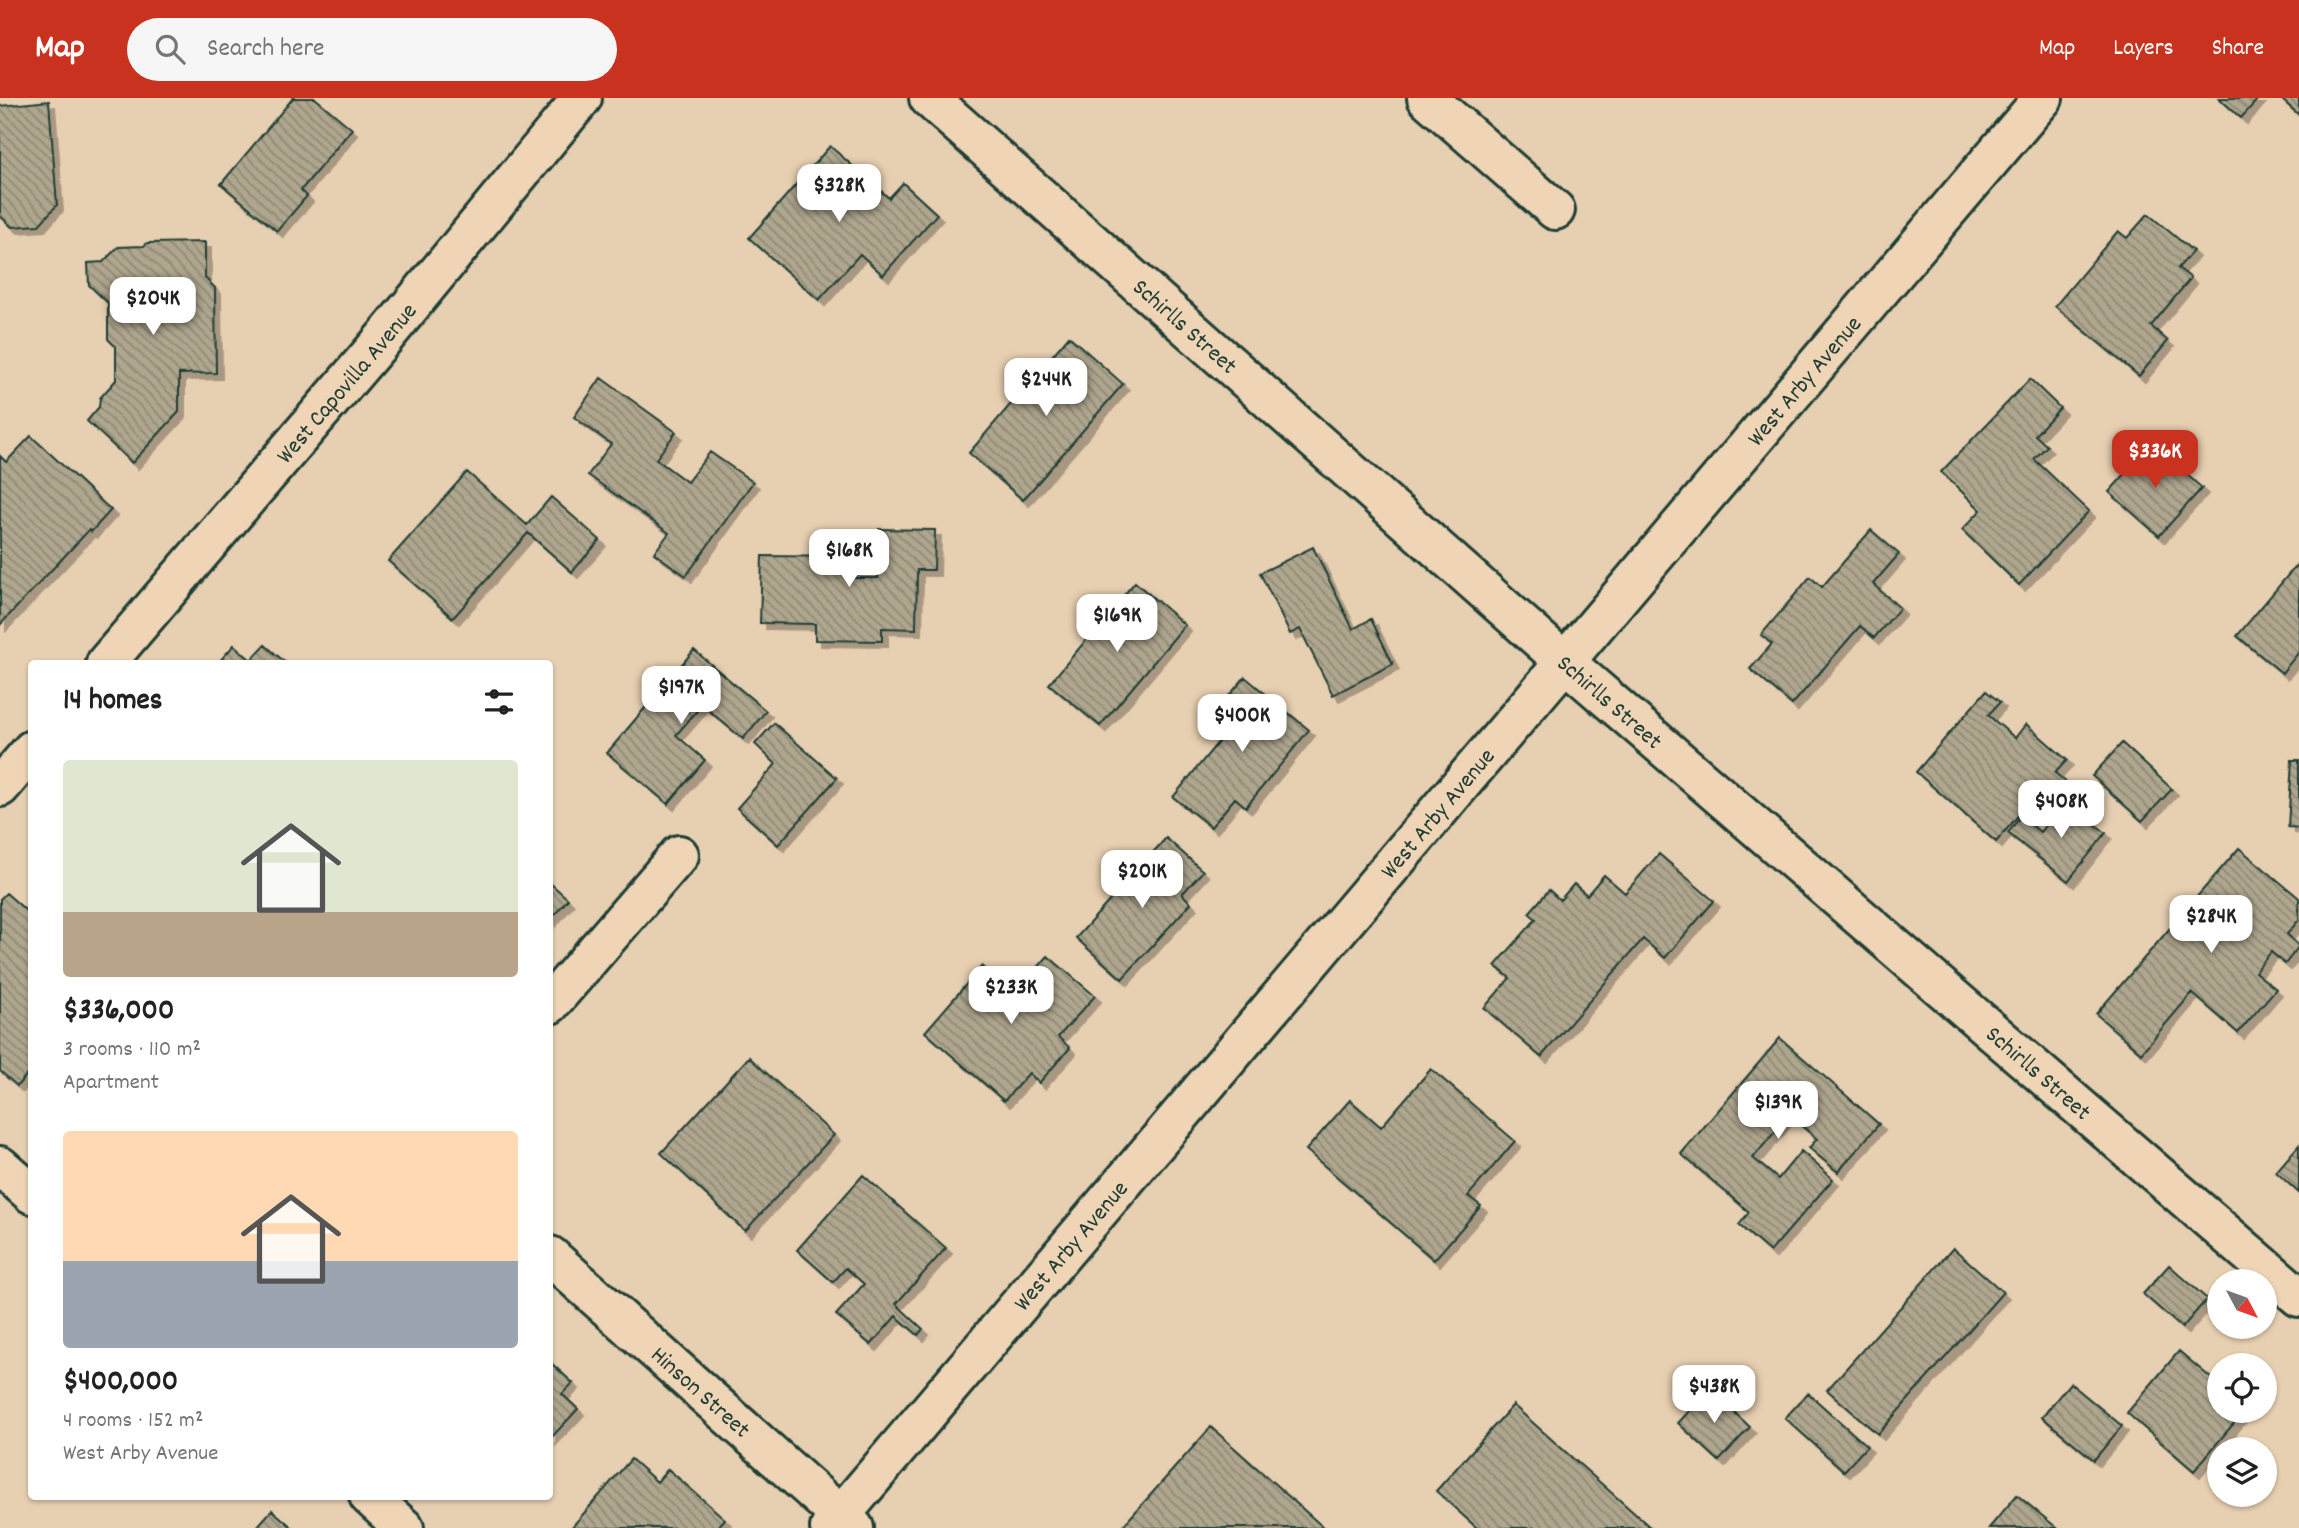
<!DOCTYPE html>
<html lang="en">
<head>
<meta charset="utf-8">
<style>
  :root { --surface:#fff; --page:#f6f6f6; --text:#222; --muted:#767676; --accent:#c8321e }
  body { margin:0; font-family:Dekko,sans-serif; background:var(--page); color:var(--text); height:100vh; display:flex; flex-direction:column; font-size:26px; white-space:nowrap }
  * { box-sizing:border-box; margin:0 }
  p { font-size:23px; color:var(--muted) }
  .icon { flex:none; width:38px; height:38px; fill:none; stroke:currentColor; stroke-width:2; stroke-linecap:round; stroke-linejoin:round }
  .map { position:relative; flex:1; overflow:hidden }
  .drawer { position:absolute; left:28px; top:562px; width:525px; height:840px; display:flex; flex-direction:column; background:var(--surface); border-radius:7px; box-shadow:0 2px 5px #0004 }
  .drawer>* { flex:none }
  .needle { width:46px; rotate:131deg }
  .tools { position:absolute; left:2207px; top:1171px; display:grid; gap:14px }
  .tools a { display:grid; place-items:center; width:70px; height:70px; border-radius:50%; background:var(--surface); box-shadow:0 2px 5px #0004; font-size:35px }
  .price { position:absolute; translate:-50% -60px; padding:0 16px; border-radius:14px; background:#fff; color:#222; font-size:23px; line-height:46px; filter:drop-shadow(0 2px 4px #0008) }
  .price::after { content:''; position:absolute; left:50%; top:42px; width:21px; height:16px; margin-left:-10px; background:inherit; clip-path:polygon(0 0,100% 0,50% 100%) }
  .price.selected { background:var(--accent); color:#fff }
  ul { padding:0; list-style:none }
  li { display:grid; align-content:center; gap:14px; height:371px; padding:0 35px }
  li span { display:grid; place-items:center; height:217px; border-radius:7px; color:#555 }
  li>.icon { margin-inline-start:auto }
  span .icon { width:126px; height:126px; fill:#fffc; stroke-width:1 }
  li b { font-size:30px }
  h2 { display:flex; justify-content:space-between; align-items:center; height:84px; padding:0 35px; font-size:30px }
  header { display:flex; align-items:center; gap:42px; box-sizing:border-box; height:98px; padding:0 35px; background:var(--accent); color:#fff }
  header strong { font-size:33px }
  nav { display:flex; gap:38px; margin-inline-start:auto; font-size:24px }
  .search { width:490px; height:63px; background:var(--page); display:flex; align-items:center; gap:18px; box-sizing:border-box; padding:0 24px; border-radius:38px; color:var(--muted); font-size:26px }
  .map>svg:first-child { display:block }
</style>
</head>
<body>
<header>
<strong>Map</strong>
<div class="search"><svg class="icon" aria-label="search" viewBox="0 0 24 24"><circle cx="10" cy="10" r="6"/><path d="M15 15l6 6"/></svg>Search here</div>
<nav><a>Map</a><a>Layers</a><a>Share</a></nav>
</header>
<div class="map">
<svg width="2299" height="1430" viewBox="0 0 2299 1430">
  <defs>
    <pattern id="building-back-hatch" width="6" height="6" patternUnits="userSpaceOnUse" patternTransform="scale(1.75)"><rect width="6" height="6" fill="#afa68e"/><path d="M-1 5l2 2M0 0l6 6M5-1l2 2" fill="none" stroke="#8e8875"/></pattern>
    <filter id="shadow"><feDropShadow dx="6" dy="6" stdDeviation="0" flood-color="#0004"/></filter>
  </defs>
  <rect width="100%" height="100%" fill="#e7cfb1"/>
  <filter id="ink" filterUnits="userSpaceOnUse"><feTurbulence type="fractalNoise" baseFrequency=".0143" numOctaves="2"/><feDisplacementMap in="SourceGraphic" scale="14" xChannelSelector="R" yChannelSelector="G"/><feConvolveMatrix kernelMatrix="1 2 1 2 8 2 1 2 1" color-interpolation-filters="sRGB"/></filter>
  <g filter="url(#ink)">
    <!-- building -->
    <path fill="url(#building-back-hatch)" stroke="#1f3d34" stroke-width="2" filter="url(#shadow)" d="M 293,0 L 315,0 L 352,31 L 301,92 L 307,98 L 277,133 L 221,86 Z
      M 2219,0 L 2259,0 L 2241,20 Z
      M 2280,0 L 2299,0 L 2299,17 Z
      M 49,3 L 57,107 L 39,127 L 12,129 L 0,118 L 0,8 Z
      M 830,48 L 889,100 L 903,85 L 937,116 L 883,177 L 860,156 L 819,202 L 749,140 Z
      M 2148,116 L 2193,153 L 2178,170 L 2191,180 L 2151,228 L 2168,243 L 2139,278 L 2055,208 L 2118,133 L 2127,140 Z
      M 205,144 L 205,180 L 215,190 L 216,275 L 179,276 L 179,314 L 132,365 L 87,323 L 99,309 L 100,300 L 116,282 L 116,249 L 108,241 L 108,205 L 89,187 L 88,165 L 103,164 L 118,149 L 144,148 L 147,145 Z
      M 1069,238 L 1123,286 L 1023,402 L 969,355 Z
      M 601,280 L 676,334 L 656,361 L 687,384 L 710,354 L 753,384 L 686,478 L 654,455 L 669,435 L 588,377 L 611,346 L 574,319 Z
      M 2030,281 L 2060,310 L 2035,337 L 2047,348 L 2034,361 L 2089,413 L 2019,487 L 1962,432 L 1981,412 L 1941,374 Z
      M 31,338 L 111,412 L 91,434 L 89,432 L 0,527 L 0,358 L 6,364 Z
      M 2152,346 L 2202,390 L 2159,438 L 2109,394 Z
      M 467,374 L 527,427 L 551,399 L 600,442 L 572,474 L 528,435 L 453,520 L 388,463 Z
      M 879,431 L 935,432 L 934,472 L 917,472 L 916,531 L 882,530 L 882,543 L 815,542 L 815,526 L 760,525 L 762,458 L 853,459 L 853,480 L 878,480 Z
      M 1871,432 L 1899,456 L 1873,486 L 1900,510 L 1874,540 L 1860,528 L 1792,607 L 1750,571 L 1772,546 L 1761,537 L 1810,479 L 1822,489 Z
      M 1313,449 L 1353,531 L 1371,521 L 1393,566 L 1333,597 L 1300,531 L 1290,536 L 1260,475 Z
      M 2299,464 L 2299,554 L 2282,575 L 2237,538 Z
      M 1135,484 L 1185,527 L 1100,628 L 1049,586 Z
      M 234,547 L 251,562 L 265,547 L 286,565 L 218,565 Z
      M 694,552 L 766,613 L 743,641 L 702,607 L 676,637 L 705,662 L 668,706 L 607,655 Z
      M 1245,579 L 1309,632 L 1246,709 L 1235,700 L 1211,729 L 1173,699 L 1233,626 L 1217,612 Z
      M 1986,593 L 2000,604 L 1988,617 L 2015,640 L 2026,626 L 2067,662 L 2055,675 L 2072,689 L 2051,713 L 2034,699 L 1996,744 L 1916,674 Z
      M 774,625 L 837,680 L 778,747 L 737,710 L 776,666 L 755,646 Z
      M 2122,645 L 2172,691 L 2142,723 L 2092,678 Z
      M 2292,662 L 2299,662 L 2299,730 L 2288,729 Z
      M 2066,703 L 2106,735 L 2068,783 L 2008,735 L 2021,718 L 2040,734 Z
      M 1166,740 L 1203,773 L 1182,796 L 1191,805 L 1122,881 L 1076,840 Z
      M 2239,750 L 2299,800 L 2299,822 L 2287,836 L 2299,848 L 2285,866 L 2271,854 L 2255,874 L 2276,891 L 2238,935 L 2192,895 L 2141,955 L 2096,916 Z
      M 1659,756 L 1714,803 L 1665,860 L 1643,841 L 1541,959 L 1484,910 L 1510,880 L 1495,868 L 1536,821 L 1529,815 L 1549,792 L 1560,802 L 1574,786 L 1587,797 L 1604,777 L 1625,795 Z
      M 550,785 L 568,801 L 550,822 Z
      M 6,795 L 32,818 L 32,971 L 17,988 L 0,973 L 0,801 Z
      M 1048,858 L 1095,898 L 1058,939 L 1070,950 L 1039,985 L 1029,975 L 1004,1003 L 925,934 L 982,868 L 1015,896 Z
      M 1780,940 L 1879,1026 L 1838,1074 L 1809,1050 L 1817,1041 L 1789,1017 L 1753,1060 L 1778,1081 L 1801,1053 L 1833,1081 L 1770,1154 L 1739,1127 L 1749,1114 L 1681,1056 Z
      M 749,959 L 834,1037 L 745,1133 L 661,1055 Z
      M 1431,971 L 1515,1043 L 1468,1098 L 1481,1108 L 1434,1162 L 1306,1052 L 1350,1002 L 1381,1029 Z
      M 2299,1047 L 2299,1095 L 2276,1074 Z
      M 863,1077 L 946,1150 L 896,1206 L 923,1231 L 918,1237 L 896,1218 L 871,1247 L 836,1217 L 864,1186 L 846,1170 L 833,1184 L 797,1152 Z
      M 1953,1150 L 2003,1194 L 1878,1336 L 1827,1292 Z
      M 2169,1167 L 2207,1201 L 2182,1230 L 2143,1196 Z
      M 2179,1253 L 2219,1287 L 2219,1312 L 2245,1312 L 2194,1373 L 2127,1315 Z
      M 550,1264 L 573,1285 L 562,1296 L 578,1311 L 550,1341 Z
      M 2070,1285 L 2122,1328 L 2094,1362 L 2042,1319 Z
      M 1710,1291 L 1750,1329 L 1719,1363 L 1678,1325 Z
      M 1808,1295 L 1867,1348 L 1844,1373 L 1785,1320 Z
      M 1513,1307 L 1651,1430 L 1477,1430 L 1436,1393 Z
      M 1211,1329 L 1324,1430 L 1121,1430 Z
      M 631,1361 L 657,1384 L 668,1371 L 725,1421 L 717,1430 L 571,1430 Z
      M 2017,1397 L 2057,1430 L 1989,1430 Z
      M 272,1412 L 293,1430 L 256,1430 Z"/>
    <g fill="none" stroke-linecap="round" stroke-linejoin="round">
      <!-- minor casing -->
      <g stroke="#1f3d34" stroke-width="44">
        <g id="minor">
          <path id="s1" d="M 929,0 L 1565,564 L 2299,1199"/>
          <path d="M 1427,0 L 1555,112"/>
          <path id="s2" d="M 106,565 L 385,239 L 582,0"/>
          <path d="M 0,689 L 32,652"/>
          <path d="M 550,906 L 679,757"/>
          <path d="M 0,1068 L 32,1096"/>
          <path id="s3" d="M 550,1158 L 854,1430"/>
          <path d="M 369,1398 L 404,1430"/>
          <path id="s4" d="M 830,1430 L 2043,0"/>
        </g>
      </g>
      <!-- minor -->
      <use href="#minor" stroke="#efd5b6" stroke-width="38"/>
    </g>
  </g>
  <g text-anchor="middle" stroke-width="7" stroke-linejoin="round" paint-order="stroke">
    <!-- street labels -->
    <g font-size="24" fill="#1f3d34" stroke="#efd5b6">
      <text dy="8" stroke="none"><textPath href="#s1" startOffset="343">Schirlls Street</textPath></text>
      <text dy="8" stroke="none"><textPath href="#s4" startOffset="1505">West Arby Avenue</textPath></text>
      <text dy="8" stroke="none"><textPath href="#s2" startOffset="369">West Capovilla Avenue</textPath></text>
      <text dy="8" stroke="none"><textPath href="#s1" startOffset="910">Schirlls Street</textPath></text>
      <text dy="8" stroke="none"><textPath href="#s4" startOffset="938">West Arby Avenue</textPath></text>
      <text dy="8" stroke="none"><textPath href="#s1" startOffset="1477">Schirlls Street</textPath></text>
      <text dy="8" stroke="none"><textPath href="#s4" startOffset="371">West Arby Avenue</textPath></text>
      <text dy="8" stroke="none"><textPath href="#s3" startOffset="203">Hinson Street</textPath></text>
    </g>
  </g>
</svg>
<div class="tools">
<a><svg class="needle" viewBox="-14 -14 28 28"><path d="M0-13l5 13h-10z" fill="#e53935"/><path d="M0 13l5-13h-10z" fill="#767676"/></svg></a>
<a><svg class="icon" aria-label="locate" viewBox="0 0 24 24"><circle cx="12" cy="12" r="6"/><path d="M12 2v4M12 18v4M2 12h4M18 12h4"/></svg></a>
<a><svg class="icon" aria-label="layers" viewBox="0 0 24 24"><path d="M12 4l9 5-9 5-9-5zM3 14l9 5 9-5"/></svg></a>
</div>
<b class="price" style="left:839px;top:126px">$328K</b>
<b class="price" style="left:153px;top:239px">$204K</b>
<b class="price" style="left:1046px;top:320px">$244K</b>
<b class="price selected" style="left:2155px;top:392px">$336K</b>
<b class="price" style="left:849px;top:491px">$168K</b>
<b class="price" style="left:1117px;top:556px">$169K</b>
<b class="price" style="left:681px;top:628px">$197K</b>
<b class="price" style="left:1242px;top:656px">$400K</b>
<b class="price" style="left:2061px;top:742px">$408K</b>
<b class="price" style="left:1142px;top:812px">$201K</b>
<b class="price" style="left:2211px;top:857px">$284K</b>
<b class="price" style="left:1011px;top:928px">$233K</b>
<b class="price" style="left:1778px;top:1043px">$139K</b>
<b class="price" style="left:1714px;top:1327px">$438K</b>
<section class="drawer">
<h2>14 homes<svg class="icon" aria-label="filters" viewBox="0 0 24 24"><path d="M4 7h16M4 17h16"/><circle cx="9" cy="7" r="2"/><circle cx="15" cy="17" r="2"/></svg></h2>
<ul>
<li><span style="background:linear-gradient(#dfe7d0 70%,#b9a48a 0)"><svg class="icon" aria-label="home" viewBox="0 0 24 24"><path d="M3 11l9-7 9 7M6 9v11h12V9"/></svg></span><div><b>$336,000</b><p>3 rooms · 110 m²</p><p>Apartment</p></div></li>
<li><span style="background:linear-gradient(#ffd9b3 60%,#9aa5b1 0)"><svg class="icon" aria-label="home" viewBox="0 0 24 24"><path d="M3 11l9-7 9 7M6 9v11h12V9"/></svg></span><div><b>$400,000</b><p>4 rooms · 152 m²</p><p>West Arby Avenue</p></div></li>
</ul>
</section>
</div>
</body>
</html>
